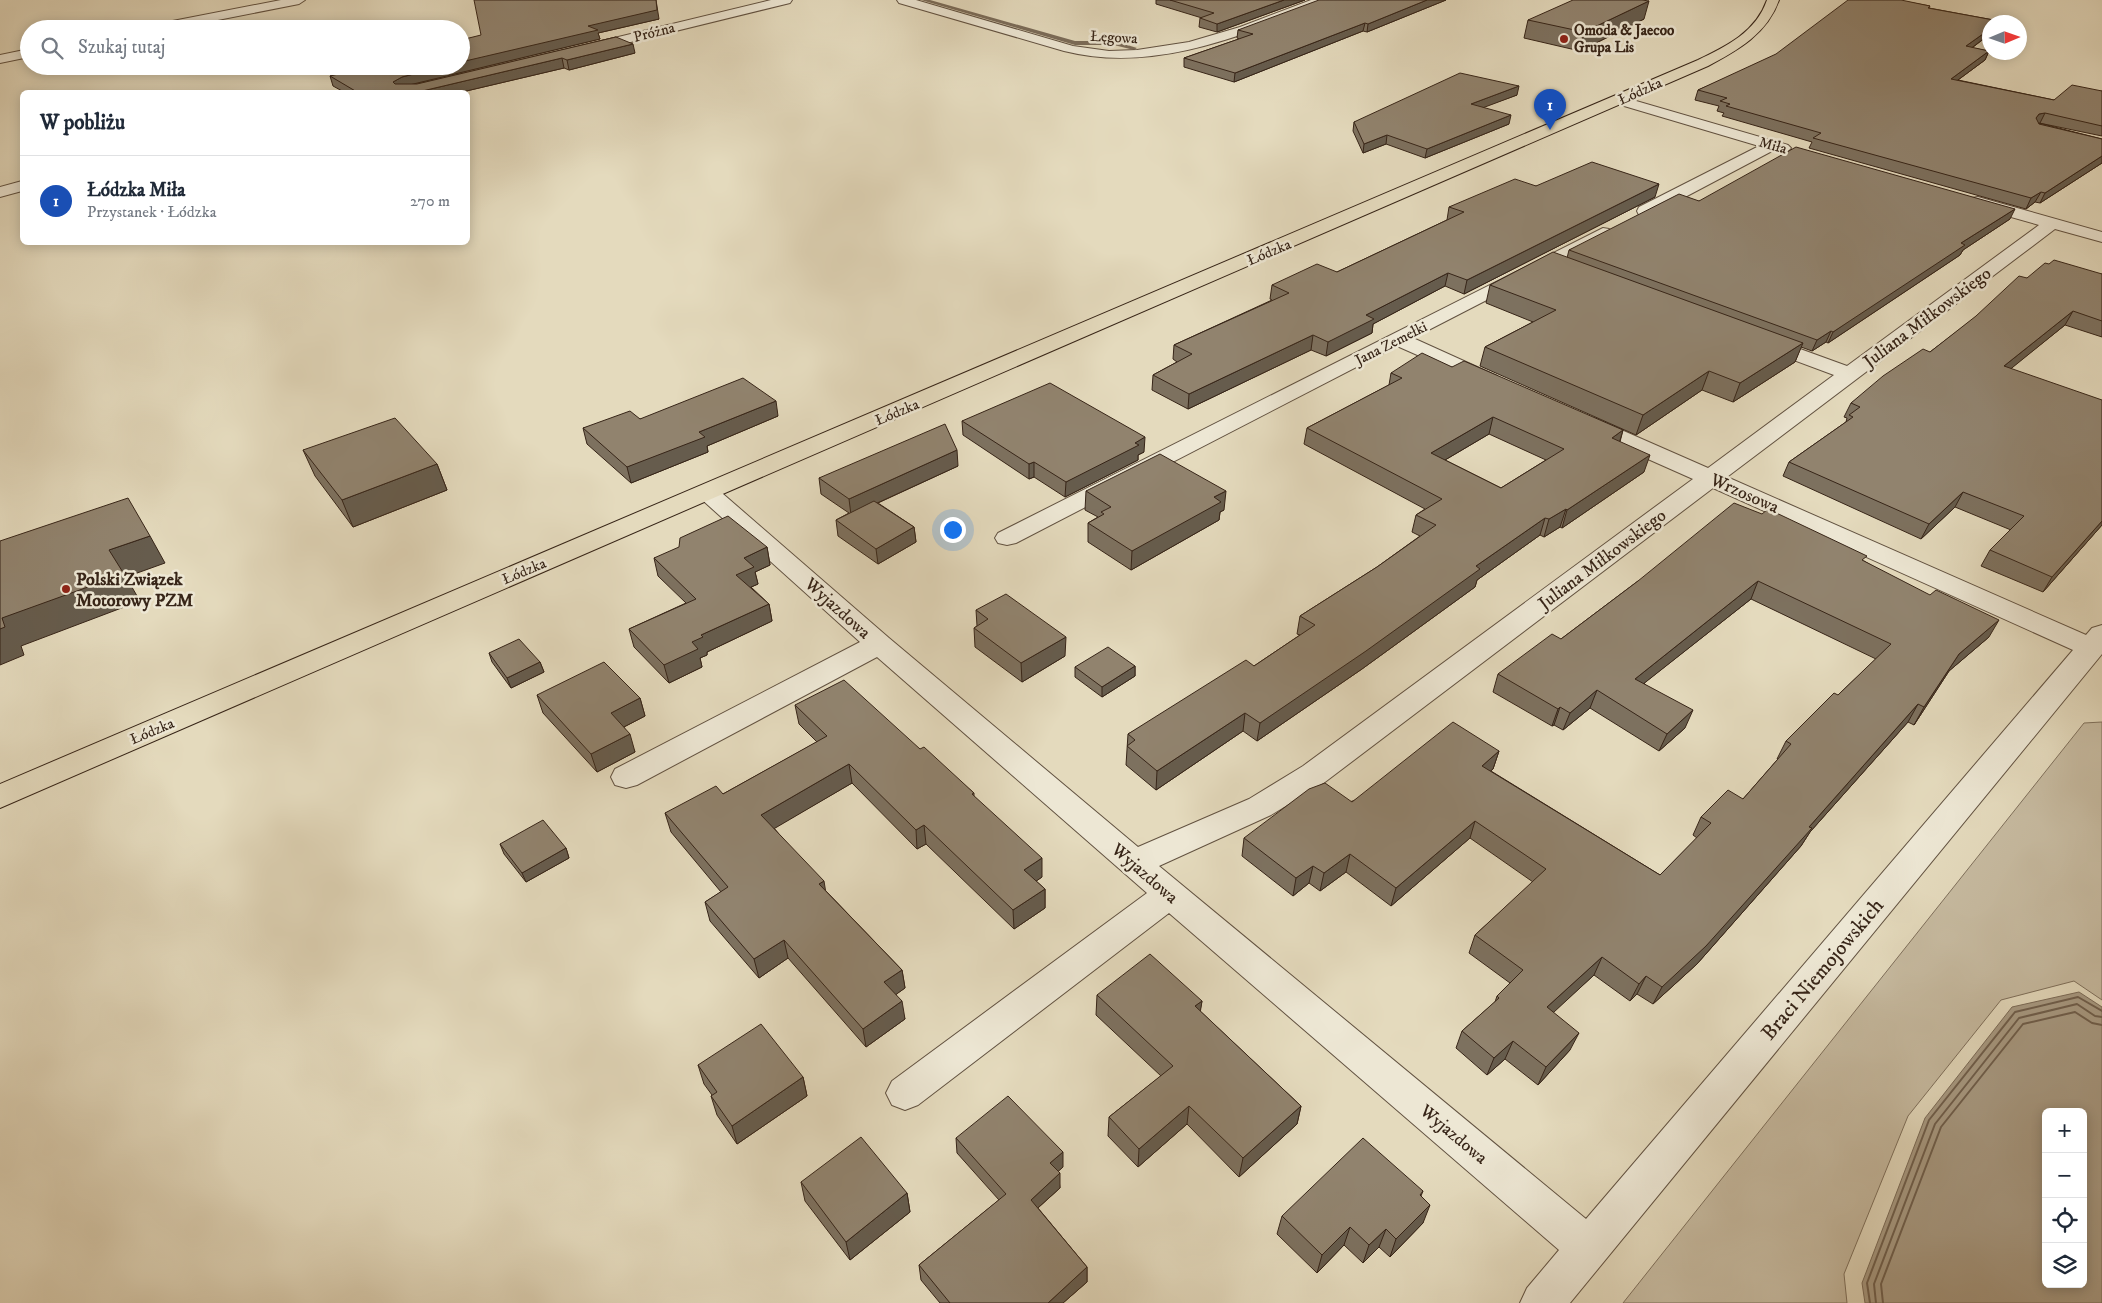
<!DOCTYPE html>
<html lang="pl">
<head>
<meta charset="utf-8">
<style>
  :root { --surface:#fff; --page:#f6f6f7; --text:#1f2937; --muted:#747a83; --line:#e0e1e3; --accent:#8f2418 }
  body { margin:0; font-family:"IM FELL DW Pica",serif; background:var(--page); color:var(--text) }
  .controls { position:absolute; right:15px; bottom:15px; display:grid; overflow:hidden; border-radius:8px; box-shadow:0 2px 12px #0003 }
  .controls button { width:45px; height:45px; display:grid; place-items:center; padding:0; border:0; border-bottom:1px solid var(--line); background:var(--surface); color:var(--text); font:25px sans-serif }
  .compass { position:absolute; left:1982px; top:15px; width:45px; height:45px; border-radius:50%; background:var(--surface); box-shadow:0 2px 12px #0003; rotate:88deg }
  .you { position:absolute; left:952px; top:529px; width:18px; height:18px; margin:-12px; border:4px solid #fff; border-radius:50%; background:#1a73e8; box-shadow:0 0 0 8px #1a73e833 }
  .badge { display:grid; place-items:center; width:32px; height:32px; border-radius:50%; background:var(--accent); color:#fff; font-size:16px; font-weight:700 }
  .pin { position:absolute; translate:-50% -41px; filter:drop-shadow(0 1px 2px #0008) }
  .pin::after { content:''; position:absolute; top:26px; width:18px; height:15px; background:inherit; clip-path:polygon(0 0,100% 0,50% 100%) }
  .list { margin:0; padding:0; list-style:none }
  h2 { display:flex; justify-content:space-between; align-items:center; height:65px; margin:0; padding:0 20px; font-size:21px }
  h2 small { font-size:16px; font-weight:400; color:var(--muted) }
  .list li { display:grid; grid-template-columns:32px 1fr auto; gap:15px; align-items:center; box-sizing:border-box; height:90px; padding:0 20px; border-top:1px solid var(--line) }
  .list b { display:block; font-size:19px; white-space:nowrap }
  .list p { margin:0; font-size:16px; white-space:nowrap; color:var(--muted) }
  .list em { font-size:16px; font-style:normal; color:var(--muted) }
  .icon { flex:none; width:28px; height:28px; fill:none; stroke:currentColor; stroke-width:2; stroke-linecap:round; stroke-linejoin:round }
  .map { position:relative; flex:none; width:2102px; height:1303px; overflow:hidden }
  .search { position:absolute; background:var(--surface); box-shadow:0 2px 12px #0003; left:20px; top:20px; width:450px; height:55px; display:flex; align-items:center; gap:12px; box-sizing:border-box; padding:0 18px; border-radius:28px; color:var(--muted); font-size:19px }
  .panel { position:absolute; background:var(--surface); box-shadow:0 2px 12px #0003; left:20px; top:90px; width:450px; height:155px; border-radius:8px }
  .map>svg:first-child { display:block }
  .green { fill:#c7bba1; stroke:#7f705c }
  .water { fill:#a99c85; stroke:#7b6c59; fill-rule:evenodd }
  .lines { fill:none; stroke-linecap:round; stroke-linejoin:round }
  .shore { stroke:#70604e; stroke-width:2 }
  .stream { fill:#7b6c59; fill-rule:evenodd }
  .minor-casing { stroke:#625241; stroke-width:2 }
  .major-casing { stroke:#372518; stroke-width:2 }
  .minor { fill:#ede7d4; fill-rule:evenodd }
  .major { fill:#e4dabd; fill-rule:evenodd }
  .wall { fill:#7d715f; stroke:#372518; fill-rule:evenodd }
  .shaded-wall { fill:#665c4d; stroke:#372518 }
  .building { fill:#91836e; stroke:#372518; fill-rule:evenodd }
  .poi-dot { fill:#8f2418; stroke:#ede7d4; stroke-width:2 }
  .labels { text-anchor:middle; stroke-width:5; stroke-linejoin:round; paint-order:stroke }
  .far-poi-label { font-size:15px; font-weight:bold; fill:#372518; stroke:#ede7d4; text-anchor:start }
  .far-street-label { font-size:15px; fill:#372518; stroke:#ede7d4 }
  .street-label { font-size:18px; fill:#372518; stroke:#ede7d4 }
  .poi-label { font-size:18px; font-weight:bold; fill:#372518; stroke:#ede7d4; text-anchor:start }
  .near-street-label { font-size:21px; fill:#372518; stroke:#ede7d4 }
</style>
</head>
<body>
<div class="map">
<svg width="2102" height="1303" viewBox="0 0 2102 1303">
  <rect width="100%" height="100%" fill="#e4dabd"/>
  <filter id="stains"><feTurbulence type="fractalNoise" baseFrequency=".004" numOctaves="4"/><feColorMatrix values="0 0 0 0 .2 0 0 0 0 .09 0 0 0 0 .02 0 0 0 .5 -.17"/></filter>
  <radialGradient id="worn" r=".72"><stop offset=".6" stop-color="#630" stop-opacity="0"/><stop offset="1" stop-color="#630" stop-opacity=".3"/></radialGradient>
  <path class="green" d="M2102,722V1000L2074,981L2001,1000L1908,1116L1844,1274L1847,1303H1623L2084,723Z"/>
  <path class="water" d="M2079,992L2102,1007V1303H1865L1862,1283L1925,1118L2012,1007ZM2046,1112H2083V1284H2046Z"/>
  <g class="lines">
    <path class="shore" d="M1870,1303L1867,1283L1929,1120L2015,1012L2078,997L2102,1011
      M1876,1303L1874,1284L1935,1124L2019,1018L2077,1004L2095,1016L2102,1017
      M1883,1303L1881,1284L1941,1127L2023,1024L2075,1012L2092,1023L2102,1025"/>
    <path class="stream" d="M921,0H930L1075,41H1114L1137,48L1134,50L1114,45H1075Z"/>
    <g class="minor-casing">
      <path id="minor" d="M281,0H305L299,4L172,29H146L152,25Z
        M771,0H792L790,3L586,53L579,49L581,46Z
        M897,0H916L1073,46L1109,51L1137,50L1189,42L1240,27L1311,0H1328L1326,3C1243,35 1154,74 1064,51L899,3Z
        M29,49V57L0,63V55Z
        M1619,96L1788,145L1791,148L1788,151L1783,153L1774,150L1651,215H1639L1637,211L1639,207L1759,146L1614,103L1612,100L1614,97Z
        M22,181V191L0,197V187Z
        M1978,197L2102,232V242L2055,229L1727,477L2086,635L2092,628L2102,625V654L1570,1303H1520L1527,1288L1559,1250L1169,913L918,1105L905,1110L892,1105L886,1093L892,1081L1147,893L877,657L637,785L626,788L615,785L611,777L615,769L860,642L699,497L695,492L699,487L707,485L715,487L889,638L1138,847L1249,799L1303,766L1693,479L1578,428L1575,423L1578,418L1586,416L1594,418L1708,468L1834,375L1756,346L1753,342L1756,338L1763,336L1770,338L1847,366L2039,225L1972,206L1970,202L1972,198ZM1713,488L2073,650L1586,1219L1159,866L1271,815L1325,782Z
        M1603,228L1609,229L1612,233L1609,237L1413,338L1497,376L1500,380L1497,384L1490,386L1483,384L1397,346L1016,543L1007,545L998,543L995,538L998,533Z"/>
    </g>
    <g class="major-casing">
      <path id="major" d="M1767,0H1779C1767,34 1738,50 1708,66L0,808V784L1698,60C1727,46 1756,32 1767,0Z"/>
    </g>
    <use href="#minor" class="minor"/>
    <use href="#major" class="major"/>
  </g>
  <path class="wall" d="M1156,0H1305L1217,32L1199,27L1200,18H1202L1156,4Z
    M1446,0L1367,32L1363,31L1234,82L1184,67V58L1239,39L1237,38L1238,30Z
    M1908,2L1930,6L1929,8L1999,21V22H1990V34L1972,48L1989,51L1985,60L1958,80L2054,100L2102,91V136L2039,123L2102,139V163L2040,203L2035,202L2026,209L1809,148L1812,142L1722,116L1724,113L1717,111L1719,106L1695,100L1698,90Z
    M659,19L598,33L600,39L413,84H417L616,37L635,53L569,70L564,68L462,92H344L333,86L330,76L461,66V40Z
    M1644,19L1580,51L1524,38L1528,20Z
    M1517,95L1483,107L1509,124L1425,158L1386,144L1363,153L1353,131L1354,122Z
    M1536,186L1655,197L1464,294L1445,286L1373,324L1372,333L1326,356L1311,350L1188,409L1152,390L1153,375L1177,362L1173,359L1174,345L1272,300L1270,299L1272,285L1337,272L1447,220L1449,207Z
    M1699,201L2010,219L1963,250L1960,255L1828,343L1826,342L1812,351L1801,347L1795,362L1733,402L1702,390L1636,435L1480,366L1485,347L1533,322L1486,303L1490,285L1567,258L1569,250Z
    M2102,274V337L2065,325L2011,368L2102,525L2043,592L1981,566L1990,550L2011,530L1955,507L1921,539L1783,476L1789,462L1846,422L1847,418L1844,417L1851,403L1930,352L2027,278Z
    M1452,367L1623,430L1620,442L1644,472L1562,528L1560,527L1544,537L1540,535L1477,580L1475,587L1362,669L1257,741L1243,731L1156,790L1126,765L1128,734L1254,666L1300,635L1297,634L1300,616L1377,567L1420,536L1412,532L1416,515L1425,509L1304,444L1307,428L1389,385L1391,373ZM1489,434L1546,460L1501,488L1445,460Z
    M778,416L707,446L708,452L631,483L587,444L583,428L640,419Z
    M962,421L1144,452L1138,455V460L1065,497L1034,477L1029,479L963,435Z
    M303,450L437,464L447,490L353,527L315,476Z
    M958,466L878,503L914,527L916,542L878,564L838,536L836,520L849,513L821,494L819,478Z
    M1086,491L1224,510L1220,512L1219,520L1131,570L1088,542V523L1098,517L1085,510Z
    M767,547L770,565L755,572L758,584L751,587L769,604L772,621L707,652V655L700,658L702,667L669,683L634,647L629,629L686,603L658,576L654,558Z
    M1864,561L1989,637L1949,671L1914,725L1908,722L1810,832L1801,846L1697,964L1653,1004L1637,994L1630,1001L1594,975L1553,1012L1570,1050L1538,1085L1505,1059L1487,1075L1456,1048L1462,1031L1495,1002L1497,996L1510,983L1469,953L1475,935L1533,882L1470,838L1391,906L1346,872L1320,891L1309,883L1293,896L1242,856L1244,838L1499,751L1493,769L1491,771L1660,875L1697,838L1693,835L1701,817L1743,799L1778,759H1777L1786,741L1838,695L1876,659L1751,599L1644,683L1685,728L1659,751L1590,708L1563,730L1554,725L1552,726L1493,692L1498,674L1561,639L1638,581Z
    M976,610L1065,656L1022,682L975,647L974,628L977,626Z
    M489,653L540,662L544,672L511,688L492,662Z
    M1135,666V676L1102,697L1075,677V667Z
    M537,695L640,698L645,716L624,727L635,752L597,772L543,713Z
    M795,705L920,749L974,793V796L1042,877L1036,881L1045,889V908L1014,929L926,844L917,849L852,783L774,828L826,891L902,970L905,988L896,994L905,1019L866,1047L788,958L759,978L710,921L705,902L721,892L671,832L665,813L723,794L817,742L799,724Z
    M500,844L566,848L569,858L526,882L504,854Z
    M1097,995L1202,1001L1200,1011L1301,1106L1297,1124L1239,1177L1187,1124L1138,1167L1108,1136L1109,1117L1161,1076L1096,1015Z
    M698,1065L803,1077L807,1096L737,1144L717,1115L711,1096L712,1095L704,1084Z
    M956,1138L1063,1167L1058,1171L1060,1188L1038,1208L1087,1267V1282L1063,1303H940L921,1280L919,1265L999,1200L957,1153Z
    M801,1182L907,1193L910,1212L850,1260L805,1201Z
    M1423,1191L1421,1196L1423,1223L1390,1257L1379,1247L1363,1263L1344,1245L1317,1273L1277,1234L1282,1216Z"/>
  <path class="shaded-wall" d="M656,0L659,19L598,33L600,39L405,86L396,92L393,82L402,77L445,66H461V62L588,26Z
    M1284,0H1305L1217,32V24Z
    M1427,0H1446L1367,32L1368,24Z
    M1649,1L1644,19L1580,51L1584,32Z
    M1365,23L1363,31L1234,82L1235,73Z
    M1990,29V34L1962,55L1966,46Z
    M633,44L635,53L569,70L567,60Z
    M1989,51L1985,60L1947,88L1951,79Z
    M562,58L564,68L462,92H418Z
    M1519,86L1517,95L1469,113L1471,104Z
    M2045,113L2040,123L2035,124L2036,118L2039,114Z
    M1511,115L1509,124L1425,158L1427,149Z
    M1387,135L1386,144L1363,153L1364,144Z
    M2102,156V163L2040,203L2045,193Z
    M1659,184L1655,197L1464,294L1467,280Z
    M2041,192L2035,202L2026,209L2031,198Z
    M2015,209L2010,219L1963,250L1960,255L1828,343L1833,332L1961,243Z
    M1448,273L1445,286L1373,324L1372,333L1326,356L1328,342L1366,315Z
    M2073,311L2065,325L1997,380L2004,366Z
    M1831,331L1826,342L1812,351L1817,340Z
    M1313,335L1311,350L1188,409L1189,394Z
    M1803,343L1795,362L1733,402L1740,383Z
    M1709,371L1702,390L1636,435L1643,415Z
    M776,401L778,416L707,446L708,452L631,483L627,467L699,432Z
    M1493,417L1489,434L1428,470L1431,453Z
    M1623,430L1618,447L1612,438Z
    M1145,437L1144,452L1138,455V460L1065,497L1066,482Z
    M957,450L958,466L851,515L849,499Z
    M1650,455L1644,472L1562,528L1567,510Z
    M1034,462V477L1029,479V464Z
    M437,464L447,490L353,527L342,500Z
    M1226,491L1224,510L1220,512L1219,520L1131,570L1132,551L1214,497Z
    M1963,492L1955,507L1921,539L1929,524Z
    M1566,509L1560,527L1544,537L1549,519Z
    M1545,518L1540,535L1477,580L1475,587L1362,669L1257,741L1260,723L1476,566Z
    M2102,521V525L2043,592L2052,577Z
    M914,527L916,542L878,564L876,549Z
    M150,536L165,563L126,577L140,601L21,646L24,655L0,665V629L2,618L109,550Z
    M767,547L770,565L755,572L758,584L740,592L736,575L744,558Z
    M1758,581L1751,599L1628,696L1635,679Z
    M769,604L772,621L707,652V655L700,658L702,667L669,683L664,665L701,635Z
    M1999,620L1989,637L1949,671L1914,725L1924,707L1959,654Z
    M1066,637L1065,656L1022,682L1021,663Z
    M540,662L544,672L511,688L507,678Z
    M1135,666V676L1102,697V687Z
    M1597,690L1590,708L1563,730L1570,713Z
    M640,698L645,716L616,731L611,713Z
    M1918,704L1908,722L1810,832L1801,846L1697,964L1653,1004L1662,987L1809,827Z
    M1560,707L1554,725L1552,726L1558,709Z
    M1693,710L1685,728L1659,751L1667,734Z
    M1245,713L1243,731L1156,790L1157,771Z
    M630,734L635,752L597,772L591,754Z
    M1499,751L1493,769L1476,783L1482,766Z
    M849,764L852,783L765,834L761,815Z
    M1475,821L1470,838L1391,906L1396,888Z
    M924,825L926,844L917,849L916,830Z
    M566,848L569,858L526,882L522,873Z
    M1350,854L1346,872L1320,891L1324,873Z
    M1042,858V877L1025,889L1024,870Z
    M1313,866L1309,883L1293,896L1296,878Z
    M824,881L827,900L819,884Z
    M1045,889V908L1014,929L1013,910Z
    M784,940L788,958L759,978L754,959Z
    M1602,957L1594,975L1540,1025L1547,1007Z
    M902,970L905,988L887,1001L884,982Z
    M1646,976L1637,994L1630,1001L1639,984Z
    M902,1001L905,1019L866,1047L863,1029Z
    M1202,1001L1199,1020L1195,1006Z
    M1579,1033L1570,1050L1538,1085L1546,1067Z
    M1513,1041L1505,1059L1487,1075L1494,1058Z
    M803,1077L807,1096L737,1144L732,1126Z
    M1189,1106L1187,1124L1138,1167L1139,1149Z
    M1301,1106L1297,1124L1239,1177L1243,1158Z
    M1063,1152V1167L1051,1178L1050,1163Z
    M1060,1173V1188L1031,1214V1200Z
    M907,1193L910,1212L850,1260L846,1242Z
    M1430,1205L1423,1223L1390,1257L1396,1239Z
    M1350,1227L1344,1245L1317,1273L1322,1255Z
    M1386,1229L1379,1247L1363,1263L1369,1245Z
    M1087,1267V1282L1063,1303H1048Z"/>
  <path class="building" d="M474,0H656L657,10L588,26L598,30L461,62V40L481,35Z
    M1170,0H1284L1217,24L1200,18L1214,13Z
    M1319,0H1427L1368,24L1365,23L1235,73L1184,58L1253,34L1238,30Z
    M1573,0H1642L1649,1L1584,32L1528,20Z
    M1848,0H1901L1930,6L1928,8L1999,21L1998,22H1990V29L1966,46L1989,51L1951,79L2054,100L2072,85L2102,91V126L2045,113L2039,114L2036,118L2039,124L2102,139V156L2045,193L2041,192L2031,198L1813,138L1821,133L1726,106L1730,104L1720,101L1727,98L1698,90L1776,54Z
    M616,37L633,44L567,60L562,58L418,92H357L330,76L372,66H445L402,77L393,82L395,84H417Z
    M1460,73L1519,86L1471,104L1511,115L1427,149L1387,135L1364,144L1354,122Z
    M1796,147L2015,209L1961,243L1965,245L1833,332L1831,331L1817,340L1569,250L1679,194L1699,201Z
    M1592,162L1659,184L1467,280L1448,273L1366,315L1374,319L1328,342L1313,335L1189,394L1153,375L1192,354L1174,345L1289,293L1272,285L1317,264L1337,272L1464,212L1449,207L1515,179L1536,186Z
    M1553,252L1803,343L1740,383L1709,371L1643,415L1485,347L1556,310L1490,285Z
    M2054,260L2102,274V321L2073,311L2004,366L2102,400V521L2052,577L1990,550L2024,516L1963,492L1929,524L1789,462L1853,417L1849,415L1860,407L1851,403L1883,376L1923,349L1930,352L1976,316L2019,276L2027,278L2045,263L2049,264Z
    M1422,353L1452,367L1464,361L1623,430L1612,438L1650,455L1567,510L1566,509L1549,519L1545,518L1476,566L1480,569L1366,651L1260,723L1245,713L1157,771L1127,746L1135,740L1128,734L1246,660L1254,666L1315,625L1300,616L1377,567L1436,525L1416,515L1442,499L1307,428L1402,378L1391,373ZM1493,417L1564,449L1501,488L1431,453Z
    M743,378L776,401L699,432L705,437L627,467L583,428L630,411L640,419Z
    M1050,383L1145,437L1135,443L1139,445L1066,482L1034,462L1029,464L962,421Z
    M395,418L437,464L342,500L303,450Z
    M945,424L957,450L849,499L819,478Z
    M1160,454L1226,491L1214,497L1221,502L1132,551L1088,523L1104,514L1101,512L1111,507L1086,491Z
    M128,498L150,536L109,550L124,574L2,618L5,627L0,629V541Z
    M874,501L914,527L876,549L836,520Z
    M1734,503L1762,514L1768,509L1867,556L1862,560L1930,595L1936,590L1999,620L1959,654L1924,707L1918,704L1809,827L1812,828L1706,946L1662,987L1646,976L1639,984L1602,957L1547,1007L1579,1033L1546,1067L1513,1041L1494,1058L1462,1031L1499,998L1497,996L1523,970L1475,935L1546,869L1475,821L1396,888L1350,854L1324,873L1313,866L1296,878L1244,838L1309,789L1325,783L1352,802L1453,722L1499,751L1482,766L1660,875L1711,823L1701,817L1728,790L1743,799L1791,744L1786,741L1834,693L1838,695L1891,644L1758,581L1635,679L1693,710L1667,734L1597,690L1570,713L1560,707L1558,709L1498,674L1552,634L1561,639L1638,581Z
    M728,516L767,547L744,558L754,567L736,575L769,604L701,635L703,637L692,642L698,649L664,665L629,629L696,599L654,558L679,547L680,538Z
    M1006,594L1066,637L1021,663L974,628L988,619L976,610Z
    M519,639L540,662L507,678L489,653Z
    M1108,647L1135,666L1102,687L1075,667Z
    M604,662L640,698L611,713L630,734L591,754L537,695Z
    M844,680L920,749L924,747L974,793L972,794L1042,858L1024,870L1045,889L1013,910L924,825L916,830L849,764L761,815L824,881L819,884L902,970L884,982L902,1001L863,1029L784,940L754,959L705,902L728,887L665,813L716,786L723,794L827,736L795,705Z
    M543,820L566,848L522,873L500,844Z
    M1150,954L1202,1001L1195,1006L1301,1106L1243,1158L1189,1106L1139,1149L1109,1117L1173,1066L1097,995Z
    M761,1024L803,1077L732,1126L711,1096L717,1092L698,1065Z
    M1008,1096L1063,1152L1050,1163L1060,1173L1031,1200L1087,1267L1048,1303H950L919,1265L1006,1194L956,1138Z
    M861,1137L907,1193L846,1242L801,1182Z
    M1363,1138L1423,1191L1420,1195L1430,1205L1396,1239L1386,1229L1369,1245L1350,1227L1322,1255L1282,1216Z"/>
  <g class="poi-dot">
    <circle cx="1564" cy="39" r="5"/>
    <circle cx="66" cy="589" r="5"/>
  </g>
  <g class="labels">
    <g class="far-poi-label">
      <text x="1574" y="35">Omoda &amp; Jaecoo<tspan x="1574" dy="17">Grupa Lis</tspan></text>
    </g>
    <g class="far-street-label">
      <text transform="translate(654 32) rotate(-14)" y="5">Próżna</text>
      <text transform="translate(1114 37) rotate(3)" y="5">Łęgowa</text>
      <text transform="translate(1640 91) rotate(-24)" y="5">Łódzka</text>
      <text transform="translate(1773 145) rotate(16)" y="5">Miła</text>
      <text transform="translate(1269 252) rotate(-23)" y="5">Łódzka</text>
      <text transform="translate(1391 343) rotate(-27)" y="5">Jana Zemełki</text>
      <text transform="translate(897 412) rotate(-23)" y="5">Łódzka</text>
      <text transform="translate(524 571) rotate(-23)" y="5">Łódzka</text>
      <text transform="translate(152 731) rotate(-23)" y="5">Łódzka</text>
    </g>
    <g class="street-label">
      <text transform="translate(1927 317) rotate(-37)" y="6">Juliana Miłkowskiego</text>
      <text transform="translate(1745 493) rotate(24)" y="6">Wrzosowa</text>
      <text transform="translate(1602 559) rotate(-37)" y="6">Juliana Miłkowskiego</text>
      <text transform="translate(838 608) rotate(42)" y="6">Wyjazdowa</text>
      <text transform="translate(1145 873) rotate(41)" y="6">Wyjazdowa</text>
      <text transform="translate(1454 1134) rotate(40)" y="6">Wyjazdowa</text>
    </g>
    <g class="poi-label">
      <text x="76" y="585">Polski Związek<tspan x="76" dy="21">Motorowy PZM</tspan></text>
    </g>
    <g class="near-street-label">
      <text transform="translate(1822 969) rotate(-50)" y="7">Braci Niemojowskich</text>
    </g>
  </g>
  <rect width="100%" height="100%" filter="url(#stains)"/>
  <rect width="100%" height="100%" fill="url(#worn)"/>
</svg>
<div class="controls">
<button>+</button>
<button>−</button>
<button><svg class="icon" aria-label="locate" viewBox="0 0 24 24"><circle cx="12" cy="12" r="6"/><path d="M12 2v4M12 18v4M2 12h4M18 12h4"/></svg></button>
<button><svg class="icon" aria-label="layers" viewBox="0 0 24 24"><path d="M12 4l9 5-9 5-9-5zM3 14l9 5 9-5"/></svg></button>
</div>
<svg class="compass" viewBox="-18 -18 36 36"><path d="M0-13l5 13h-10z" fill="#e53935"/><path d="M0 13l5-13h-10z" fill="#747a83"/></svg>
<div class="you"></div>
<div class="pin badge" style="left:1550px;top:130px;background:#1a4fb4">1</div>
<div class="search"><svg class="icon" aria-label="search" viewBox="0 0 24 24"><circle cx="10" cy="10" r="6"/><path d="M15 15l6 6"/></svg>Szukaj tutaj</div>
<section class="panel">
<h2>W pobliżu<small></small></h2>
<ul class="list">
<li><span class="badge" style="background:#1a4fb4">1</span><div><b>Łódzka Miła</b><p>Przystanek · Łódzka</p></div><em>270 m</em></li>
</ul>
</section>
</div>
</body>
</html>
